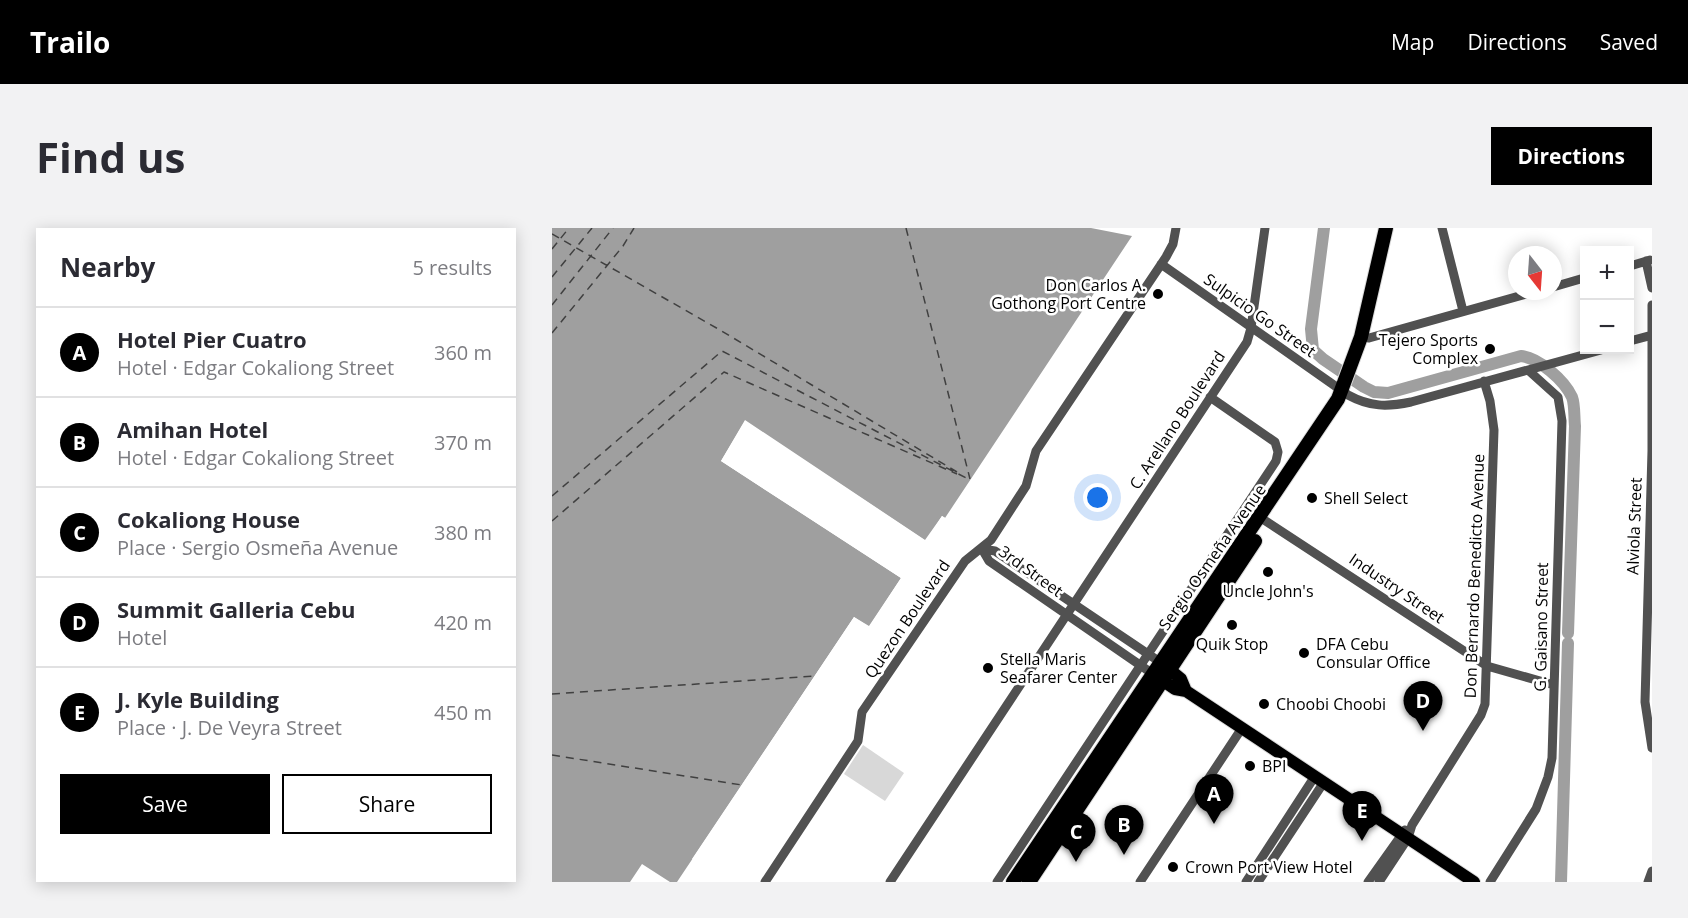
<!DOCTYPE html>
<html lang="en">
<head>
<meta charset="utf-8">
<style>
  :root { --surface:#fff; --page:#f2f2f3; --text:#2b2b33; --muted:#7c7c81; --line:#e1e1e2; --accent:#000 }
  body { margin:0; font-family:"Open Sans",sans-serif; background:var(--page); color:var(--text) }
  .controls { position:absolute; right:18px; top:18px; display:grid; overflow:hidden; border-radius:0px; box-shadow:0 3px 15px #0003 }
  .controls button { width:54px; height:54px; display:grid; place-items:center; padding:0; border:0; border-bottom:2px solid var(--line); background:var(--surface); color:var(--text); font:30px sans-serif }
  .compass { position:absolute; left:956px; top:18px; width:54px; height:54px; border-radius:50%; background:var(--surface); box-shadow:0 3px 15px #0003; rotate:163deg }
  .you { position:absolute; left:546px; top:270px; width:21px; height:21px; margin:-15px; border:4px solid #fff; border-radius:50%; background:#1a73e8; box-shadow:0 0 0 9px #1a73e833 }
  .badge { display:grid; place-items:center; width:39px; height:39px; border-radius:50%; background:var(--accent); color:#fff; font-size:20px; font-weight:700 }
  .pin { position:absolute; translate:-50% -50px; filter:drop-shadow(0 2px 3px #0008) }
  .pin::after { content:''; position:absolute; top:32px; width:21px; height:18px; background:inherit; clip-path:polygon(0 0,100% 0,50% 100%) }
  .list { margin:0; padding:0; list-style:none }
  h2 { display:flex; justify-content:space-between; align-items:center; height:78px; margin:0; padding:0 24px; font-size:26px }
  h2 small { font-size:20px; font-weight:400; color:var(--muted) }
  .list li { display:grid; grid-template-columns:39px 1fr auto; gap:18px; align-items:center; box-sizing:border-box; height:90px; padding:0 24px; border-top:2px solid var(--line) }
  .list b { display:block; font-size:22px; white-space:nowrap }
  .list p { margin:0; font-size:20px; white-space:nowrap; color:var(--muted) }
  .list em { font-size:20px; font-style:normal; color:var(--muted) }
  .actions { display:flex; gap:12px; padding:18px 24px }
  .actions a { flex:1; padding:14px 0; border:2px solid var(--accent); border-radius:0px; text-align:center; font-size:21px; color:var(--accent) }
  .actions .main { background:var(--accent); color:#fff }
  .map { position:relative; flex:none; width:1100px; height:654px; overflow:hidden; border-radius:0px }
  header { display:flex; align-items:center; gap:36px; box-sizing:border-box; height:84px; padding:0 30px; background:var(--accent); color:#fff }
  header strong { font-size:28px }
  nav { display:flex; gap:33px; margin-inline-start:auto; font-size:21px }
  .intro { display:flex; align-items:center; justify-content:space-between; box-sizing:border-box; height:144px; padding:0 36px }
  h1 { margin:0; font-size:42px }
  .button { padding:15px 27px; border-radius:0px; background:var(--accent); color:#fff; font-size:21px; font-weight:700 }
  main { display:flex; gap:36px; padding:0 36px }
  aside { flex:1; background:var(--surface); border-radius:0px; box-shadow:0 3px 15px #0003 }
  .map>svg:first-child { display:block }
  .green { fill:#d8d8d8 }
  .water { fill:#9f9f9f }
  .pier { fill:#fff }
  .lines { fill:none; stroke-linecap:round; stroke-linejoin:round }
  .river { stroke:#9f9f9f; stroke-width:12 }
  .ferry { stroke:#404040; stroke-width:1.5; stroke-dasharray:8 6; stroke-linecap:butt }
  .major-casing { stroke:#dbdbdb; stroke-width:14 }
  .highway-casing { stroke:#dbdbdb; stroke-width:16 }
  .minor { stroke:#515151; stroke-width:9 }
  .major { stroke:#000; stroke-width:12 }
  .highway { stroke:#000; stroke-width:14 }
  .poi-dot { fill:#000; stroke:#fff; stroke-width:2 }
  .labels { text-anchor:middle; stroke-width:5; stroke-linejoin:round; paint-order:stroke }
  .poi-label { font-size:16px; fill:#000; stroke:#fff; text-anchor:start }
  .street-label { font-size:16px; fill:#000; stroke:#fff }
</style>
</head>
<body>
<header>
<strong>Trailo</strong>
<nav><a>Map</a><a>Directions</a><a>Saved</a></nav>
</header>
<div class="intro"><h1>Find us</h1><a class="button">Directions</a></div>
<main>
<aside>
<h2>Nearby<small>5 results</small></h2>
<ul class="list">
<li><span class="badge">A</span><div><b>Hotel Pier Cuatro</b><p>Hotel · Edgar Cokaliong Street</p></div><em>360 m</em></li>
<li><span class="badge">B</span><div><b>Amihan Hotel</b><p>Hotel · Edgar Cokaliong Street</p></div><em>370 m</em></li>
<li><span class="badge">C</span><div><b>Cokaliong House</b><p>Place · Sergio Osmeña Avenue</p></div><em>380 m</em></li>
<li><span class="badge">D</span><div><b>Summit Galleria Cebu</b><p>Hotel</p></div><em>420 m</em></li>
<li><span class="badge">E</span><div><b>J. Kyle Building</b><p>Place · J. De Veyra Street</p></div><em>450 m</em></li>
</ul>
<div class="actions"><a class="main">Save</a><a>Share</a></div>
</aside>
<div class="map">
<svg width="1100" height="654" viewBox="0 0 1100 654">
  <rect width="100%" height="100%" fill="#fff"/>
  <path class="green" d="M311,517L352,545L333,573L292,546Z"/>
  <path class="water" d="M0,0H539L580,8L393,290L390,288L374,313L193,193L169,233L349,350L317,399L302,389L125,654H118L90,636L78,654H0Z"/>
  <path class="pier" d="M193,192L373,312L390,288L395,291L391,292L376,315H372L194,197L173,232L352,350L319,401L303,393L143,633L140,631L302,389L317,398L349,350L169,233Z"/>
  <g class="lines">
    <path class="river" d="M772,0L759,101L761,122L771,131L812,159L822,164L836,165L969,128C987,130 1012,152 1020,169C1023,177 1022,189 1023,198L1016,405
      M1009,654L1016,415"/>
    <path class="ferry" d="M354,0L418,251
      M0,6L168,102L405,244
      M0,21L17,0
      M0,49L40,0
      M0,77L61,0
      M0,105L71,18L82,0
      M0,268L170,123L418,252
      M0,293L172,144L405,246
      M0,466L262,448
      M0,527L190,557"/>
    <g class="major-casing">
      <path id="major" d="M612,437L629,451L634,463
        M604,448L623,461L634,463L922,654"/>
    </g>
    <g class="highway-casing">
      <path id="highway" d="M461,654L786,171L809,109L834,0
        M477,654L703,313"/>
    </g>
    <path class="minor" d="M890,0L911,83
      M1094,33L1100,60
      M609,36L796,167C818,179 835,179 859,174L1049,122
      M1078,38L1098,32
      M1001,59L1032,50
      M1100,77V223L1093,474L1100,520
      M817,110L985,63
      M1078,113L1100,107
      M709,290L935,438L1002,457
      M430,321L437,333L601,446
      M430,321L443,323L608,434
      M213,654L306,513L310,484L413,333L439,312L474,258L484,223L614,29L621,16L624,0
      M338,654L695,114L699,100L713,0
      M445,654L724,233L726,224L723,214L658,169
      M588,654L690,500
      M694,654L763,548
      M706,654L772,554
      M816,654L853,602
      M827,654L856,610L860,597L929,487L933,476L942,202L938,173L932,153
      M938,654L984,581L996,549L1000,530L1010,193L1006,169L976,142
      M1096,654L1100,643"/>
    <use href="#major" class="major"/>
    <use href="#highway" class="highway"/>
  </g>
  <g class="poi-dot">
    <circle cx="606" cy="66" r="6"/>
    <circle cx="938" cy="121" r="6"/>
    <circle cx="760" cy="270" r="6"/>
    <circle cx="716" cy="344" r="6"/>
    <circle cx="680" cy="397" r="6"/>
    <circle cx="752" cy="425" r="6"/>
    <circle cx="436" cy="440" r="6"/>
    <circle cx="712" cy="476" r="6"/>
    <circle cx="698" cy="538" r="6"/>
    <circle cx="621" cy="639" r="6"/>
  </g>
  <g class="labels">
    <g class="poi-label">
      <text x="594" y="63" text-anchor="end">Don Carlos A.<tspan x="594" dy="18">Gothong Port Centre</tspan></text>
      <text x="926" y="118" text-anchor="end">Tejero Sports<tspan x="926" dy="18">Complex</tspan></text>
      <text x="772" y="276">Shell Select</text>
      <text x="716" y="369" text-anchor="middle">Uncle John's</text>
      <text x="680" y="422" text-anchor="middle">Quik Stop</text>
      <text x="764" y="422">DFA Cebu<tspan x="764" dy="18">Consular Office</tspan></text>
      <text x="448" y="437">Stella Maris<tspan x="448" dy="18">Seafarer Center</tspan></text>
      <text x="724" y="482">Choobi Choobi</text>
      <text x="710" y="544">BPI</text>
      <text x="633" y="645">Crown Port View Hotel</text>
    </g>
    <g class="street-label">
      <text transform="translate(708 87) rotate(35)" y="6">Sulpicio Go Street</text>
      <text transform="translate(625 192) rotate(-57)" y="6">C. Arellano Boulevard</text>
      <text transform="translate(1082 298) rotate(-88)" y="6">Alviola Street</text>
      <text transform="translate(660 329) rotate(-55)" y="6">Sergio Osmeña Avenue</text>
      <text transform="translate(479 343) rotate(36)" y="6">3rd Street</text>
      <text transform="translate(922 348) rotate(-88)" y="6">Don Bernardo Benedicto Avenue</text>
      <text transform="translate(845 360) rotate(34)" y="6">Industry Street</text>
      <text transform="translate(355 391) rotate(-56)" y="6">Quezon Boulevard</text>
      <text transform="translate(989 399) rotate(-89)" y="6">G. Gaisano Street</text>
    </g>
  </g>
</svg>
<div class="controls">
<button>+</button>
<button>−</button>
</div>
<svg class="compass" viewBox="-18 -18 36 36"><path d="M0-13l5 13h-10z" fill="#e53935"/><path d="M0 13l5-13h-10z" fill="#7c7c81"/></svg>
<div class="you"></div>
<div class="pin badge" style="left:662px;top:596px">A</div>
<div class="pin badge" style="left:572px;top:627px">B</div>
<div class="pin badge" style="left:524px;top:634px">C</div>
<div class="pin badge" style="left:871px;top:503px">D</div>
<div class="pin badge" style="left:810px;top:613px">E</div>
</div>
</main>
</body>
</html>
